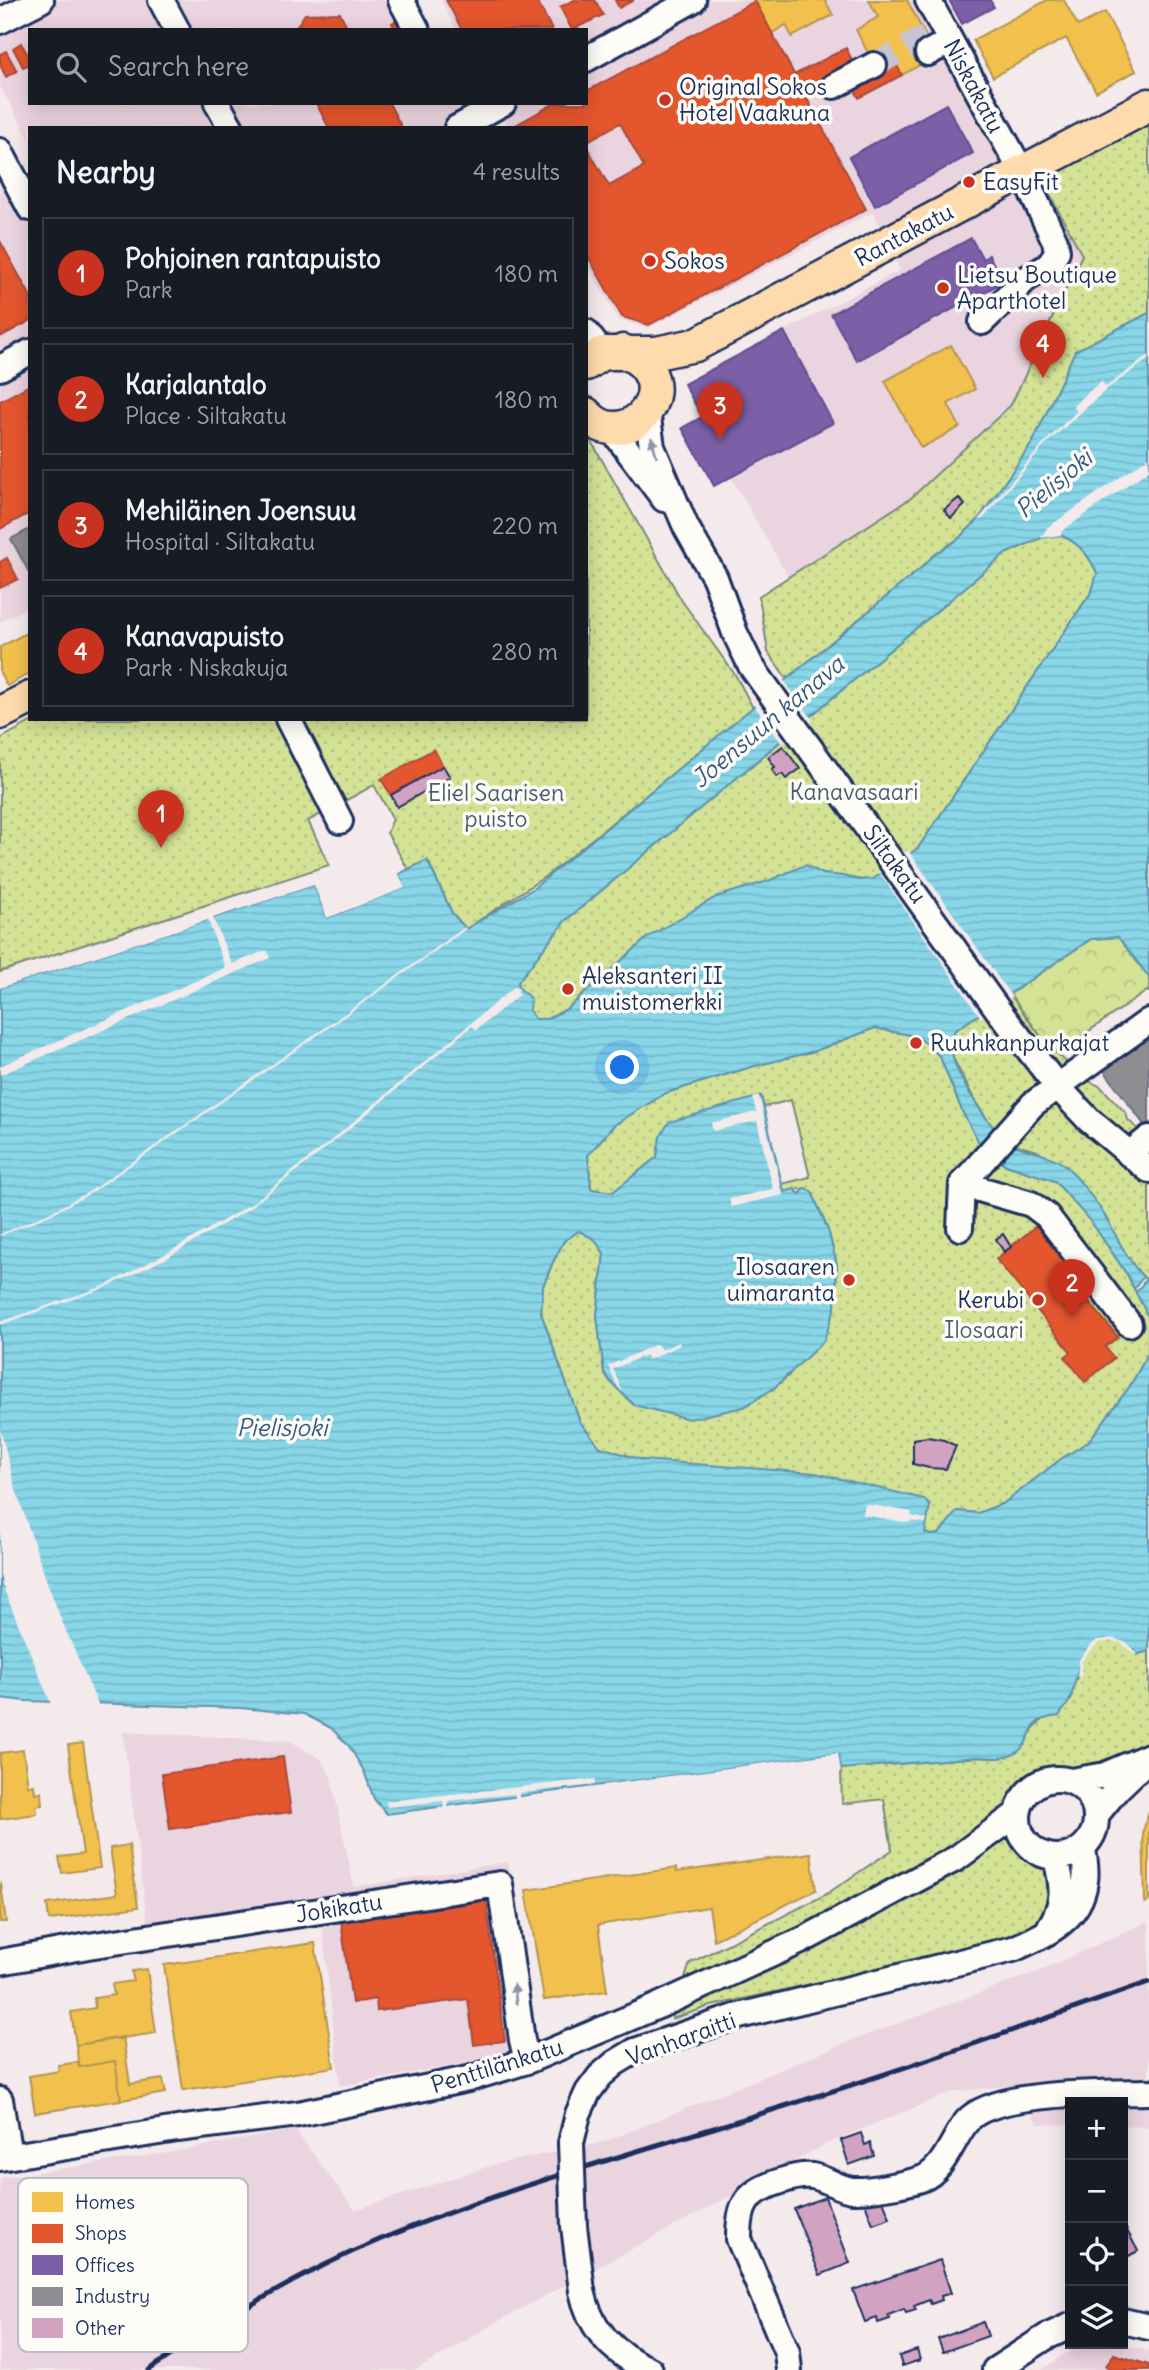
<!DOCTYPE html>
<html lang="en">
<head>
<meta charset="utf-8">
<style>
  :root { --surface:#171b24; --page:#20242c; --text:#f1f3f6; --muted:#9ea1a6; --line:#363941; --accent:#c8321e }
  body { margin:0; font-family:Delius,sans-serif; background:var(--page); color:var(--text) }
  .controls { position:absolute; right:21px; bottom:21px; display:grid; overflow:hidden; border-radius:0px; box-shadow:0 4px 18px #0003 }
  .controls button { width:63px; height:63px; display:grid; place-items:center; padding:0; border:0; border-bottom:2px solid var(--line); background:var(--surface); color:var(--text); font:35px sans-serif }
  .you { position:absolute; left:623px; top:1068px; width:24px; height:24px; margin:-18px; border:5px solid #fff; border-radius:50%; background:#1a73e8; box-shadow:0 0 0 10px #1a73e833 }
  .badge { display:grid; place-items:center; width:46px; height:46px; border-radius:50%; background:var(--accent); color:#fff; font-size:23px; font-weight:700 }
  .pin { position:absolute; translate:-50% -58px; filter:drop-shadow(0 2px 4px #0008) }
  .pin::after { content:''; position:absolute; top:37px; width:24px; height:21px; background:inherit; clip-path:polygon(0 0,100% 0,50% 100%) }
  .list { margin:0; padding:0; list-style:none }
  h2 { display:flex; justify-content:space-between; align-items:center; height:91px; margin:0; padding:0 28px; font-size:30px }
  h2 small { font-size:23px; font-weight:400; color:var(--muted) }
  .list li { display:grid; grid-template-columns:46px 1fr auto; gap:21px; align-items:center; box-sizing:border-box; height:112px; margin:0 14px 14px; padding:0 14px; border:2px solid var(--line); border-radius:0px }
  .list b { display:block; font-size:26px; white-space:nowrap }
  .list p { margin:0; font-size:23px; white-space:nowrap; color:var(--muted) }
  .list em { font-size:23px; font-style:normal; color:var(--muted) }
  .icon { flex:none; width:38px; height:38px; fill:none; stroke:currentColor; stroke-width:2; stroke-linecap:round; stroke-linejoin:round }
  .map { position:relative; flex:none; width:1149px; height:2370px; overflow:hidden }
  .search { position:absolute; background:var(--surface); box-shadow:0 4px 18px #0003; left:28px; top:28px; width:560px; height:77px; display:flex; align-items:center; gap:18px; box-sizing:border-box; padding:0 24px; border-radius:0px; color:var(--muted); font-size:26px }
  .panel { position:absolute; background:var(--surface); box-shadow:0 4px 18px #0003; left:28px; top:126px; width:560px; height:595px; border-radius:0px }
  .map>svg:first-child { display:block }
  .built { fill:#ead4df }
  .green { fill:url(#green-dots); stroke:#78887a; stroke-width:2 }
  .forest { fill:url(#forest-crowns); stroke:#78887a; stroke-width:2 }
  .water { fill:url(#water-rules); stroke:#5c93b0; stroke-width:2; fill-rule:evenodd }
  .pier { fill:#f4eaec }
  .homes { fill:#f2c14e; stroke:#b29553; stroke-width:2 }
  .shops { fill:#e4572e; stroke:#a84b3c; stroke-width:2 }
  .offices { fill:#7b5ea7; stroke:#5e5091; stroke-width:2 }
  .industry { fill:#8d8d92; stroke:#6b7182; stroke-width:2 }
  .building { fill:#d2a2c1; stroke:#1b2f5e; stroke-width:2 }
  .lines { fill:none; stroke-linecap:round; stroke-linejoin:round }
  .minor-tunnel { stroke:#c9c5d0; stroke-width:24; stroke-dasharray:24 12; stroke-linecap:butt }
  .minor-casing { stroke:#1b2f5e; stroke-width:30 }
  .major-casing { stroke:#1b2f5e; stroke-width:37 }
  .minor { stroke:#fdfcf7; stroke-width:24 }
  .major { stroke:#fedbac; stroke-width:32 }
  .rail { stroke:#1b2f5e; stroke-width:5 }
  .minor-bridge-casing { stroke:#1b2f5e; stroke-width:30; stroke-linecap:butt }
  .minor-bridge { stroke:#fdfcf7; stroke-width:24 }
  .oneway { fill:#8c96aa }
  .poi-dot { fill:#c8321e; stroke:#fdfcf7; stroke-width:2.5 }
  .labels { text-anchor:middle; stroke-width:7; stroke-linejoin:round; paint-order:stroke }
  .street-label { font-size:23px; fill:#1b2f5e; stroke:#fdfcf7 }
  .poi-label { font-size:23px; fill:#1b2f5e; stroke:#fdfcf7; text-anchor:start }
  .park-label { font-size:23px; fill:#495c6c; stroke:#fdfcf7 }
  .water-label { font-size:24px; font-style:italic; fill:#365980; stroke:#fdfcf7 }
  .key { fill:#fdfcf7; stroke:#b9bec9; stroke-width:2 }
  .key-label { font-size:19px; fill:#1b2f5e }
</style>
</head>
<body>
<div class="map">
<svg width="1149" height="2370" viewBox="0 0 1149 2370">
  <defs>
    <pattern id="green-dots" width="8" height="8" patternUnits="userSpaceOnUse" patternTransform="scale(1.75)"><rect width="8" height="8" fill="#d4e295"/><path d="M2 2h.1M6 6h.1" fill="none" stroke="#b5c283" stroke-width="1.8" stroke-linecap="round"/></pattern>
    <pattern id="forest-crowns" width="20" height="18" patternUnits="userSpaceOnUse" patternTransform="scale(1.75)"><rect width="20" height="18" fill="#d4e295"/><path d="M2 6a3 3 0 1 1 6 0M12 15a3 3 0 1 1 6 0" fill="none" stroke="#b5c283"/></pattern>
    <pattern id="water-rules" width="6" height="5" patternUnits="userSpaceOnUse" patternTransform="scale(1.75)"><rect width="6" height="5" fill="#88d6e7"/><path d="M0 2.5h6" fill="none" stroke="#75b8c9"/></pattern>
  </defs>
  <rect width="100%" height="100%" fill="#f4eaec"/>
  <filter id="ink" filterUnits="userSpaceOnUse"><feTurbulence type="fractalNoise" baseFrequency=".0143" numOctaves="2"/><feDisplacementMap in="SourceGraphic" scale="14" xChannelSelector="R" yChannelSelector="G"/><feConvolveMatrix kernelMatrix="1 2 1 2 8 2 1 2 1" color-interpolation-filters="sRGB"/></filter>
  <g filter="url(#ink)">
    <path class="built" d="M41,0H401L417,30H30V103H455L463,118L445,128H30V140L0,86V21Z
      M441,0H936L1024,168L1041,178L1082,255L1011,405L911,498L788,577L731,477L714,486L682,428L702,417L684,384L900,270L873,212L648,328L619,320L586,263V128H509L495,103H586V30H456Z
      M0,162L30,219V606L0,622V543L8,539L0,542Z
      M123,1732L291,1741L322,1760L331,1777L354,1887L508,1862L537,2041L489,2059L340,2086L321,1916L150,1943Z
      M1149,1921V2127L1123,2126V2102H1070V2125L1038,2124L1014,2085L952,2092L826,2144L497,2322L416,2370H0V2178L173,2152L295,2130L355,2210L496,2164L604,2142L853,2040L1037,1972Z
      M1090,2344H1119L1149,2351V2370H1042L1071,2350Z"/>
    <path class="green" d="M1149,120V313L1075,351L1033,442L978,520L958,539L933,556L921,568L787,679L768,652L759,596L911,498L1011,405L1082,255L1041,178Z
      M590,439L682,601L736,676L753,708L549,874L466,929L452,913L428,861L408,869L387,833L393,819L374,785L308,821L329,865L0,972V739L36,719H586V441Z
      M1061,535C1080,544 1088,554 1098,573L1092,591L918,848L877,882L823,874L805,865L648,937L567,1009L547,1019H535L529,1010L531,999L518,987V982L565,921L1005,554L1041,538Z
      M1010,994L1048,1046L1090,1082L1100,1086L1126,1113L1128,1120L1149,1139V1282L1137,1271L1119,1245L1105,1216L1037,1151L1012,1144L995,1131L975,1101L953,1058L954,1031Z
      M875,1028L916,1036L929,1045L940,1057L963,1113L980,1144L1006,1165L1055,1181L1092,1223L1128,1276L1149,1318L1148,1354L1130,1386L1088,1442L1061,1459L1004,1503L978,1513L957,1511L939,1534L932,1535L924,1533L929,1506L924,1499L642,1460L600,1447L580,1422L541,1313L543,1286L553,1262L564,1241L579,1230L594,1239L604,1253L597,1316L604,1372L610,1381L634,1405L744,1407L774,1388L789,1375L835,1307L837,1265L828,1230L812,1192L805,1188L784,1192L782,1184L810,1177L791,1100L764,1107L761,1096L660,1137L657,1157L613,1192L591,1189L588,1155L614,1125L666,1093L751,1067L815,1051Z
      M1097,1640H1122L1138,1654L1149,1651V1747L1068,1777L1051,1775L1028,1787L1014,1812L1023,1847L1051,1865L1054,1895L1036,1927L1008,1940L711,2006L672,2019L690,1963L825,1895L892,1850L884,1799L842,1804L841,1769L978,1757L995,1758L1025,1745C1031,1722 1053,1714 1071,1700L1073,1685L1077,1677L1079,1660Z"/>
    <path class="forest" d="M1118,937L1149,977V992L1147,991L1057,1053L1048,1046L1010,994L1091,939Z"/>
    <path class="water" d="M1149,313V977L1118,937L1091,939L954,1031C954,1039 952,1049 953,1057C958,1079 993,1135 1013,1144C1030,1152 1052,1154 1067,1167C1078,1178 1099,1205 1106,1218C1118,1239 1127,1259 1143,1277L1134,1289L1128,1276L1092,1223L1055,1181L1006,1165L980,1144L963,1113L940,1057L929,1045L915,1036L875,1028L815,1051L751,1067L666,1093L614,1125L588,1155L591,1189L613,1192L657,1157L660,1137L669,1122L761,1096L784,1192L794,1189L800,1194L805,1188L812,1192L828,1230L837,1265L835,1307L824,1341L774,1388L744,1407L689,1419L634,1405L610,1381L604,1372L597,1316L604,1253L594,1239L579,1231L564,1241L553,1262L543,1286L541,1313L580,1422L600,1447L642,1460L815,1473L924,1499L930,1506L925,1533L932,1535L939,1534L957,1511L978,1513L1004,1503L1061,1459L1088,1442L1130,1386L1148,1354L1149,1345V1651L1138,1654C1131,1645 1126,1643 1115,1640C1081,1632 1078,1674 1071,1697C1069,1704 1063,1710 1059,1716C1022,1719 1036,1740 1016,1753C1006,1760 990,1758 978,1757L841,1769L838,1753L387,1814L374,1799L364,1771L349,1746L331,1728L304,1714L241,1708L26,1701L0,1698V988L314,885L327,918L404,888L399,874L427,860L452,913L466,929L534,888L921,568L933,556L958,539L978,520L1033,442L1075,351ZM1061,535C1080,544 1088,554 1097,573L1092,591L918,848L873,879L859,880L843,876L823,874L805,865L768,881L716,897L648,937L567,1009L547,1019H535L529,1010L531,999L518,987V982L565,921L1005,554L1041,538Z
      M1146,1279L1149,1282V1318L1136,1293Z"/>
    <path class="pier" d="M1149,355V359L1107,389L1047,443L983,519L978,520L1046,441L1077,411L1073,406L1101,381L1106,387Z
      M1149,457V470L1062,531L1061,535L1041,538L1047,528Z
      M783,679L813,720L782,744L753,704Z
      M908,850L1012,997L981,1018L878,871Z
      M399,874L405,888L327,918L314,885L213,918L232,964L267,950L270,958L0,1075V1066L225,968L208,920L0,988V986L316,882L329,914L400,886L396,875Z
      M465,927L466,929L334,1024L91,1193L48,1216L0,1236V1234L47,1214L90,1191L333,1022Z
      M514,987L520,989L517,991L520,994L476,1030L472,1026L330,1145L247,1210L167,1258L105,1288L0,1325V1322L104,1286L169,1252L251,1204L328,1143Z
      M759,1096L783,1195L731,1207L729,1199L773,1189L757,1121L713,1131L711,1123L756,1112L753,1098Z
      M679,1342L680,1345L648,1360L646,1355L613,1369L623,1393L618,1387L608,1366L657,1344L661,1350Z
      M0,1428L15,1487L45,1576L61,1619L99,1707L52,1706L5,1592L0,1575Z
      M865,1504L912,1512L911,1516L927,1519L926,1523L910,1521L909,1523L863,1515Z
      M1112,1638L1128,1643L1138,1654L1135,1655L1121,1643L1112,1641L1098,1643L1086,1655L1082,1662L1081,1676L1077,1677L1079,1660L1089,1646L1097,1640Z
      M838,1753L841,1773L838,1771L835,1757L604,1788L603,1785Z
      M595,1779V1785L519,1793V1800H516L514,1794L448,1801V1809L444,1810L443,1801L387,1807L386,1801Z"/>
    <path class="homes" d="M757,0H825L833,15L792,37L786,25L772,33L755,1Z
      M869,0H907L930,44L931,59L902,75L895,62L878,72L856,30L878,17Z
      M1047,0H1064L1078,26L1105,12L1136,71L1096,92L1066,38L993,77L973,40Z
      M951,345L975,389L948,404L960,427L921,448L885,381Z
      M30,631V673L7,686L0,673V647Z
      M83,1743L100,1868L62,1873L59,1857L83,1854L68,1745Z
      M23,1750L28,1786L34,1785L35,1793L41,1792L42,1805L36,1806L37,1814L0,1819V1753Z
      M1149,1811V1901L1145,1903L1143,1831Z
      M129,1845L138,1907L49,1920L47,1904L117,1894L110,1848Z
      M811,1853L816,1890L714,1940L709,1907L598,1925L607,1991L544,2000L526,1890L676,1868L677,1872Z
      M1,1884L6,1922H0V1885Z
      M315,1943L334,2067L183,2090L164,1965Z
      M147,1969L156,2033L76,2045L71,2012L95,2008L94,1998L114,1995L112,1984L133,1981L132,1971Z
      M123,2037L130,2084L163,2079L166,2093L121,2100L115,2061L79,2067L76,2045Z
      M115,2061L121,2100L35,2113L29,2076L59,2071L58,2065L79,2062V2067Z"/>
    <path class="shops" d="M446,0H537L552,30H462Z
      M574,0H595L603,15L572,30L560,7Z
      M615,0H634L619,8Z
      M755,1L866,209L649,325L622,317L586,253V145L609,186L644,167L620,123L586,142V128H517L516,125L555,103H586V86L589,90Z
      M340,13L349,30H294L305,14Z
      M402,17L406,24L395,30L392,23Z
      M21,43L30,58V64L23,67L13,48Z
      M846,48L853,62L802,90L794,75Z
      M6,51L17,71L6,77L0,65V54Z
      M895,62L902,75L859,98L852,85Z
      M316,103H389L402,128H329Z
      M0,241L30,295V321L0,337Z
      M30,385V513L0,529V401Z
      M7,558L18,579L0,588V562Z
      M434,749L443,766L391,795L381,779Z
      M1042,1221L1097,1289L1086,1298L1118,1337L1105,1347L1114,1358L1085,1382L1065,1357L1071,1352L996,1259Z
      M283,1757L291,1812L170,1829L162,1774Z
      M486,1901L505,2041L474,2045L468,1999L377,2011L376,1999L352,2003L341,1921Z
      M1114,2354L1149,2365V2370H1113L1106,2366Z"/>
    <path class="offices" d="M949,0H990L994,7L962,24Z
      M946,104L973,153L875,206L849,157Z
      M971,238L983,259L989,255L1003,282L857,361L831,314Z
      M784,331L833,423L714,486L682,428L702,417L684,384Z"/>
    <path class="industry" d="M30,529V574L11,539Z
      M1149,1036V1123L1145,1126L1103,1069Z"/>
    <path class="building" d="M959,498L965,505L951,518L944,510Z
      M783,746L800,769L786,779L782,774L777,777L772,769L775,767L768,757Z
      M443,766L450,777L397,807L391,795Z
      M1003,1234L1011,1247L1004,1252L996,1239Z
      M928,1437L944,1440L956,1446L946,1469L929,1468L913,1464V1439Z
      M861,2133L865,2145L870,2143L874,2156L849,2165L841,2140Z
      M878,2188L890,2218L873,2224L862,2195Z
      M825,2197L850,2263L820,2275L794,2209Z
      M1123,2223L1138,2251L1123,2259Z
      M940,2260L951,2293L941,2296L942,2300L931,2304L929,2300L914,2306L916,2310L906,2313L904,2309L888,2315L890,2319L878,2323L877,2318L865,2322L853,2290Z
      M983,2322L988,2336L943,2352L938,2339Z
      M917,2350L920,2360L902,2366L899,2356Z"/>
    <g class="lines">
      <path class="minor-tunnel" d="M874,65L926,37"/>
      <g class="minor-casing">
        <path id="minor" d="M161,0L177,30
          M401,0L417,30
          M928,0L1022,172L1055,241L1057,251L1050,265L1026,279L982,322
          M0,21L41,0
          M928,53L950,41
          M586,59L693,0
          M834,86L874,65
          M217,103L231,128
          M457,128L503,103
          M0,151L30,208
          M586,332L602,353
          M0,368L30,352
          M647,411L652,447L686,527L715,578L735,633L751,666L998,1010L1057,1086L1089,1120L1149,1170
          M611,428L664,499
          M288,719L340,821
          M1129,1154L1149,1138
          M962,1184L1031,1204L1047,1216L1129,1324
          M960,1228L962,1184L1033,1104L1149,1021
          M1018 1818a39 39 0 1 1 78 0a39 39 0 1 1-78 0Z
          M1071,1781L1105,1775L1149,1756
          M1096,1815L1117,1789L1141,1766
          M1049,1928C1066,1902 1063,1886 1056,1858
          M0,1962L88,1946L500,1884L522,2040L527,2061
          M0,2100L9,2156
          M571,2143L578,2114L588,2092L600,2076L615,2063L635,2051L735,2017L1013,1949C1045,1935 1080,1920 1085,1881C1087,1870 1084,1858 1083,1848
          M0,2158L177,2129L298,2114L468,2079L527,2061L658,2006L803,1940L957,1858L1018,1813
          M582,2291C590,2330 614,2354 650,2370
          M1123,2321L1149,2327
          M789,2370L787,2352L739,2239C739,2203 747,2192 781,2181C790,2178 802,2175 812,2176C826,2178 839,2189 853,2190C867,2191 907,2184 921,2179C944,2171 953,2138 967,2121C994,2090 1108,2093 1149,2092
          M995,2370L1046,2337L1070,2326"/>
      </g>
      <g class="major-casing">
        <path id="major" d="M586,364L602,353H656L695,345L1149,105
          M586,414C627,460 693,381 623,351
          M0,713L30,698"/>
      </g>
      <use href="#minor" class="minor"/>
      <use href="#major" class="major"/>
      <path class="rail" d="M149,2370C222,2320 298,2274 379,2240C511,2185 649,2149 785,2106C908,2068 1028,2025 1149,1982"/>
      <g class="minor-bridge-casing">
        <path id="minor-bridge" d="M571,2143L574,2226L582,2291"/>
      </g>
      <use href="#minor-bridge" class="minor-bridge"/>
    </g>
    <defs><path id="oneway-solid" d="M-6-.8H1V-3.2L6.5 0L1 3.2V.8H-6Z" transform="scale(1.75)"/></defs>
    <g class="oneway">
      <use href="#oneway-solid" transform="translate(654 447) rotate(-106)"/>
      <use href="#oneway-solid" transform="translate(515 1994) rotate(-98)"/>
    </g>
  </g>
  <g class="poi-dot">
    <circle cx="665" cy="100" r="7"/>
    <circle cx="969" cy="182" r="7"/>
    <circle cx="650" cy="261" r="7"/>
    <circle cx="943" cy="288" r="7"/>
    <circle cx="568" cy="989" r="7"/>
    <circle cx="916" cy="1043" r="7"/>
    <circle cx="849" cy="1280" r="7"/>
    <circle cx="1038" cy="1300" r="7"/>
  </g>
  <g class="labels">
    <g class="street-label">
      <text transform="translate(974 86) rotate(62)" y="8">Niskakatu</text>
      <text transform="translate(904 235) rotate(-28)" y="8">Rantakatu</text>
      <text transform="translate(895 864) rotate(54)" y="8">Siltakatu</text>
      <text transform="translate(339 1908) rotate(-9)" y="8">Jokikatu</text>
      <text transform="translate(681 2039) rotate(-20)" y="8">Vanharaitti</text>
      <text transform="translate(497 2066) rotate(-17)" y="8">Penttilänkatu</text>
    </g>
    <g class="poi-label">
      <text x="679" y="95">Original Sokos<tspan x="679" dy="26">Hotel Vaakuna</tspan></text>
      <text x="983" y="190">EasyFit</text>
      <text x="664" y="269">Sokos</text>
      <text x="957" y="283">Lietsu Boutique<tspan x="957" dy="26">Aparthotel</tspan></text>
      <text x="582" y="984">Aleksanteri II<tspan x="582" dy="26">muistomerkki</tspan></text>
      <text x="930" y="1051">Ruuhkanpurkajat</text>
      <text x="835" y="1275" text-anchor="end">Ilosaaren<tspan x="835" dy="26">uimaranta</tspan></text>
      <text x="1024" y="1308" text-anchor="end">Kerubi</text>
    </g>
    <g class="park-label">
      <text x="854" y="800">Kanavasaari</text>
      <text x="496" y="801">Eliel Saarisen<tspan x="496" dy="26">puisto</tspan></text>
      <text x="984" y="1338">Ilosaari</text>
    </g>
    <g class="water-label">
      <text transform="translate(1054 484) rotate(-40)" y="8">Pielisjoki</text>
      <text transform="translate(768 722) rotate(-40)" y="8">Joensuun kanava</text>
      <text x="282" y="1436">Pielisjoki</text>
    </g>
  </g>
  <rect x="18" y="2178" width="230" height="174" rx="10" class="key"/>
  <rect x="32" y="2192" width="31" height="20" fill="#f2c14e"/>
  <rect x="32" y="2224" width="31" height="19" fill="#e4572e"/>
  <rect x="32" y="2255" width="31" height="20" fill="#7b5ea7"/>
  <rect x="32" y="2287" width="31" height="19" fill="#8d8d92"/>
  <rect x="32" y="2318" width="31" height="20" fill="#d2a2c1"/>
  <g class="key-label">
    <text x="75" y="2209">Homes</text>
    <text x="75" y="2240">Shops</text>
    <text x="75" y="2272">Offices</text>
    <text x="75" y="2303">Industry</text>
    <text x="75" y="2335">Other</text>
  </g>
</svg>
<div class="controls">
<button>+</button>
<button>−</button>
<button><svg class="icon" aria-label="locate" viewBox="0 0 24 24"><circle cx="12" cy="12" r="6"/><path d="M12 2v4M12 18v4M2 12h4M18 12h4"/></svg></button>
<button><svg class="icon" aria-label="layers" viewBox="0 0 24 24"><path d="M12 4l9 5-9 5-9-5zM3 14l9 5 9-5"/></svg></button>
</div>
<div class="you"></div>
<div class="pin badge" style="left:161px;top:848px">1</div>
<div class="pin badge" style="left:1072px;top:1317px">2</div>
<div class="pin badge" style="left:720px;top:440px">3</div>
<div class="pin badge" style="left:1043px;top:378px">4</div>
<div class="search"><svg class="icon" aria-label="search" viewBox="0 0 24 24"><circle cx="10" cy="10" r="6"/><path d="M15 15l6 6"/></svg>Search here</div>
<section class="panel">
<h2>Nearby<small>4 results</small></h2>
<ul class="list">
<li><span class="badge">1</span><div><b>Pohjoinen rantapuisto</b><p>Park</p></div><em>180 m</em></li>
<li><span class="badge">2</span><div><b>Karjalantalo</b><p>Place · Siltakatu</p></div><em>180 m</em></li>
<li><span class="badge">3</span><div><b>Mehiläinen Joensuu</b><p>Hospital · Siltakatu</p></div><em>220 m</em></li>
<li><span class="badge">4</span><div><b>Kanavapuisto</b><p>Park · Niskakuja</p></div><em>280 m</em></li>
</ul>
</section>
</div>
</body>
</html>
